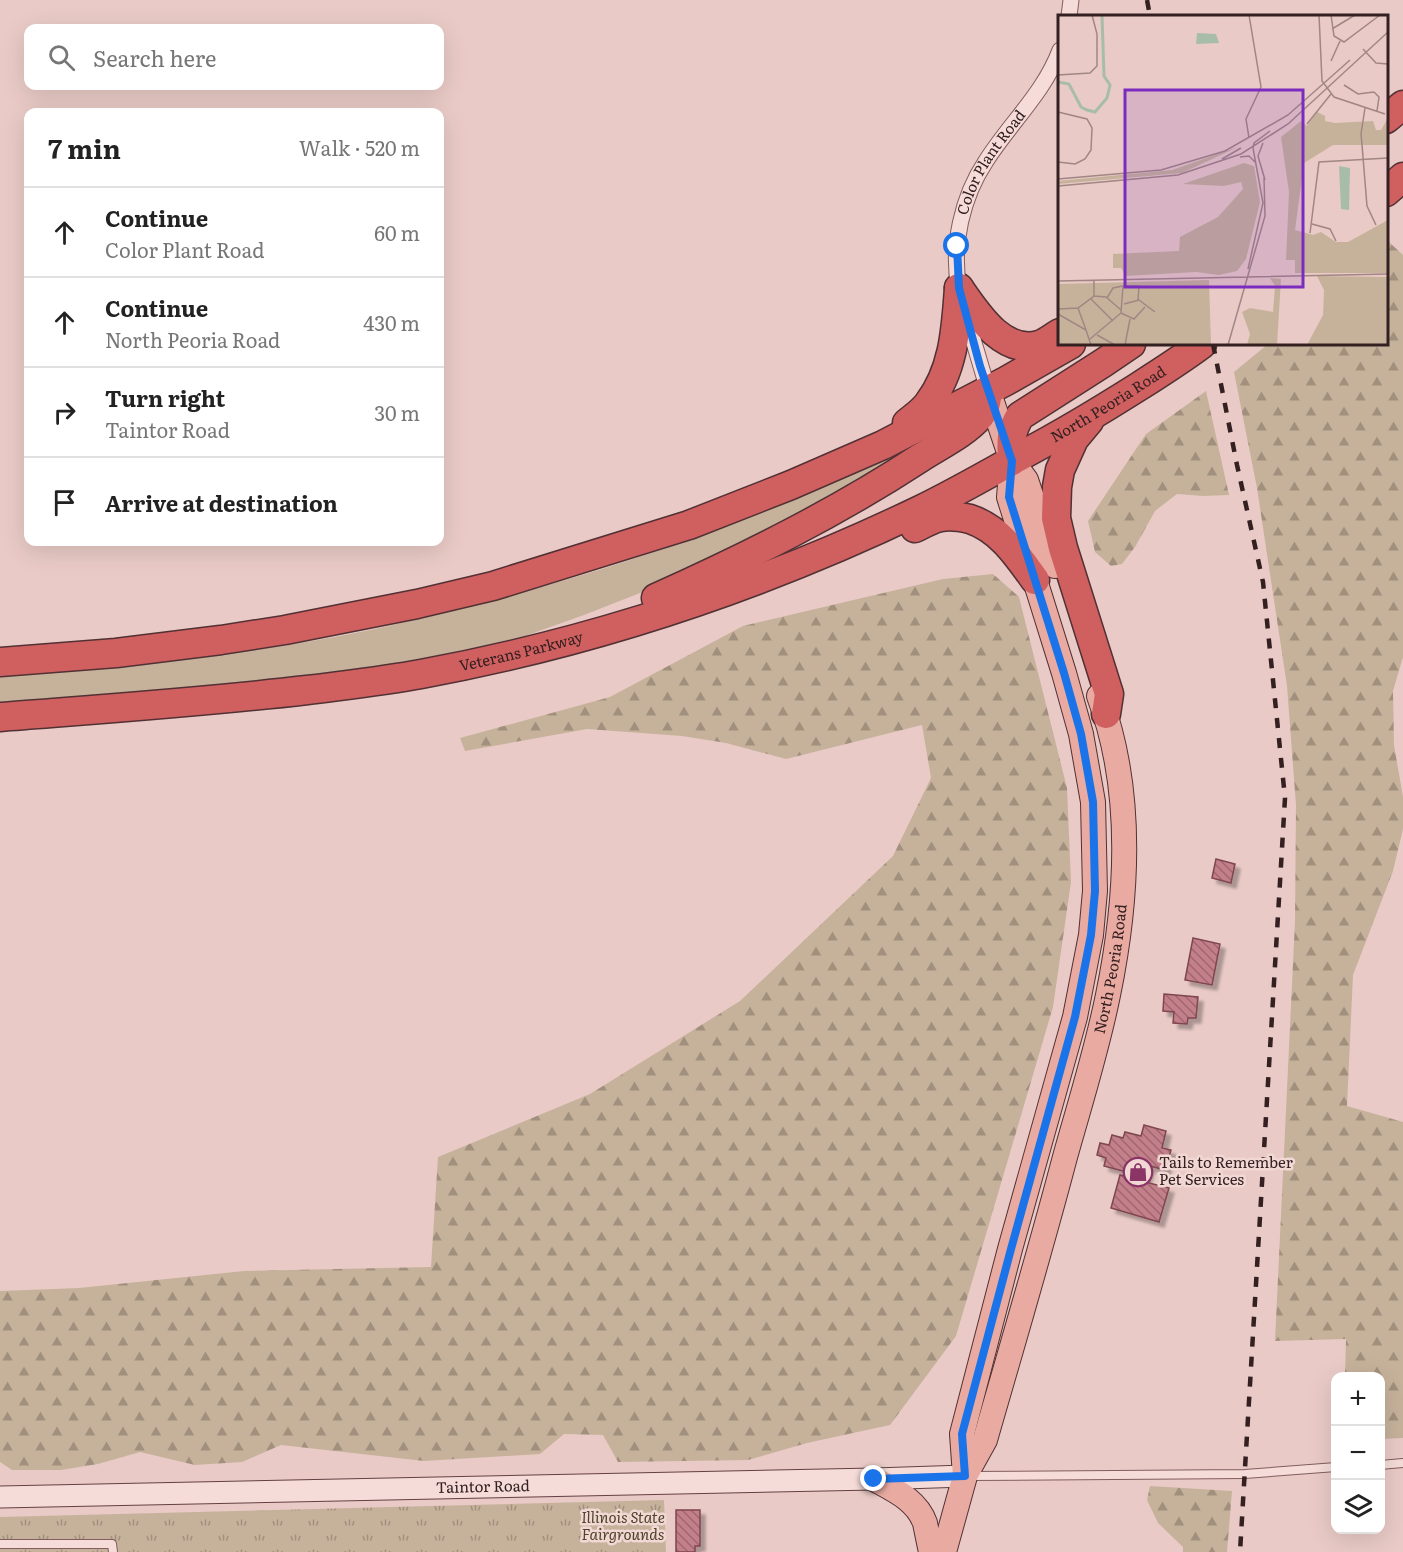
<!DOCTYPE html>
<html lang="en">
<head>
<meta charset="utf-8">
<style>
  :root { --surface:#fff; --page:#f6f6f6; --text:#222; --muted:#767676; --line:#e0e0e0 }
  body { margin:0; font-family:Literata,serif; background:var(--page); color:var(--text) }
  .controls { position:absolute; right:18px; bottom:18px; display:grid; overflow:hidden; border-radius:12px; box-shadow:0 6px 24px #0002 }
  .controls button { width:54px; height:54px; display:grid; place-items:center; padding:0; border:0; border-bottom:2px solid var(--line); background:var(--surface); color:var(--text); font:30px sans-serif }
  .stop { position:absolute; width:18px; height:18px; margin:-14px; border:4px solid #1a73e8; border-radius:50%; background:#fff }
  .stop.end { background:#1a73e8; border-color:#fff; box-shadow:0 2px 6px #0008 }
  .list { margin:0; padding:0; list-style:none }
  h2 { display:flex; justify-content:space-between; align-items:center; height:78px; margin:0; padding:0 24px; font-size:26px }
  h2 small { font-size:20px; font-weight:400; color:var(--muted) }
  .list li { display:grid; grid-template-columns:39px 1fr auto; gap:18px; align-items:center; box-sizing:border-box; height:90px; padding:0 24px; border-top:2px solid var(--line) }
  .list b { display:block; font-size:22px; white-space:nowrap }
  .list p { margin:0; font-size:20px; white-space:nowrap; color:var(--muted) }
  .list em { font-size:20px; font-style:normal; color:var(--muted) }
  .icon { flex:none; width:33px; height:33px; fill:none; stroke:currentColor; stroke-width:2; stroke-linecap:round; stroke-linejoin:round }
  .map { position:relative; flex:none; width:1403px; height:1552px; overflow:hidden }
  .search { position:absolute; background:var(--surface); box-shadow:0 6px 24px #0002; left:24px; top:24px; width:420px; height:66px; display:flex; align-items:center; gap:15px; box-sizing:border-box; padding:0 21px; border-radius:12px; color:var(--muted); font-size:22px }
  .panel { position:absolute; background:var(--surface); box-shadow:0 6px 24px #0002; left:24px; top:108px; width:420px; height:438px; border-radius:12px }
  .map>svg:first-child { display:block }
  .grass { fill:#c6b29b }
  .forest { fill:url(#forest-firs) }
  .park { fill:url(#park-tufts) }
  .building { fill:url(#building-back-hatch); stroke:#7f4650; stroke-width:1.5; filter:url(#shadow) }
  .lines { fill:none; stroke-linecap:round; stroke-linejoin:round }
  .lane-casing { stroke:#825d5f; stroke-width:10 }
  .street-casing { stroke:#825d5f; stroke-width:17 }
  .secondary-casing { stroke:#644043; stroke-width:23 }
  .primary-casing { stroke:#513134; stroke-width:26 }
  .highway-casing { stroke:#513134; stroke-width:31 }
  .lane { stroke:#f5dcd8; stroke-width:8 }
  .street { stroke:#f5dcd8; stroke-width:15 }
  .secondary { stroke:#f5dcd8; stroke-width:21 }
  .primary { stroke:#e8aaa1; stroke-width:24 }
  .highway { stroke:#d05f60; stroke-width:28 }
  .rail { stroke:#342021; stroke-width:4.5; stroke-dasharray:10 10; stroke-linecap:butt }
  .route { stroke:#1a73e8; stroke-width:8 }
  .labels { text-anchor:middle; stroke-width:5; stroke-linejoin:round; paint-order:stroke }
  .street-label { font-size:15px; fill:#342021; stroke:#f2d8d4 }
  .poi-label { font-size:15px; fill:#342021; stroke:#f2d8d4; text-anchor:start }
  .park-label { font-size:15px; font-style:italic; fill:#4e4228; stroke:#f2d8d4 }
  .inset-river { fill:none; stroke:#a7bdaa; stroke-width:3 }
  .inset-road { fill:none; stroke:#a18684; stroke-width:1.5 }
  .view { fill:#7b2cbf; fill-opacity:0.15; stroke:#7b2cbf; stroke-width:3 }
  .inset-edge { fill:none; stroke:#342021; stroke-width:3 }
</style>
</head>
<body>
<div class="map">
<svg width="1403" height="1552" viewBox="0 0 1403 1552">
  <defs>
    <pattern id="forest-firs" width="22" height="20" patternUnits="userSpaceOnUse" patternTransform="scale(1.5)"><rect width="22" height="20" fill="#c6b29b"/><path d="M5 1l3.5 6h-7zM16 11l3.5 6h-7z" fill="#a2907e"/></pattern>
    <pattern id="park-tufts" width="24" height="20" patternUnits="userSpaceOnUse" patternTransform="scale(1.5)"><rect width="24" height="20" fill="#c6b29b"/><path d="M3 7l-1-3M5 7V3M7 7l1-3M15 17l-1-3M17 17v-4M19 17l1-3" fill="none" stroke="#a2907e"/></pattern>
    <pattern id="building-back-hatch" width="6" height="6" patternUnits="userSpaceOnUse" patternTransform="scale(1.5)"><rect width="6" height="6" fill="#c37f8a"/><path d="M-1 5l2 2M0 0l6 6M5-1l2 2" fill="none" stroke="#9f6870"/></pattern>
    <filter id="shadow"><feDropShadow dx="5" dy="5" stdDeviation="1.5" flood-color="#0004"/></filter>
  </defs>
  <rect width="100%" height="100%" fill="#e9cac6"/>
  <path class="grass" d="M896,454L899,460L724,555L640,593L584,615L525,636L455,652L375,667L299,678L0,703V677C124,667 248,655 370,630C395,625 419,618 443,612C505,597 566,581 627,561C719,531 808,494 896,454Z"/>
  <path class="forest" d="M1389,242L1403,255V657L1393,691L1394,745L1403,797V829L1393,871L1353,975L1347,1106L1403,1122V1438L1381,1439L1380,1376H1345L1346,1339L1275,1341L1295,921L1296,805L1287,686L1257,488L1234,372L1268,344H1386V245Z
    M1206,391L1229,495L1203,496L1177,494L1155,511L1135,547L1122,564L1111,566L1095,552L1088,521L1146,434Z
    M993,574L1019,597L1067,788L1071,882L1053,1007L956,1336L890,1425L807,1443L748,1460L618,1462L603,1435L564,1434L540,1454L424,1461L281,1445L242,1462L195,1465L140,1452L98,1464L61,1470H12L0,1462V1291L79,1288L244,1271L431,1267L438,1157L590,1094L740,1001L893,856L931,778L922,725L786,759L726,743L682,736L587,729L465,751L460,738L610,697L743,626L943,579Z
    M1150,1486L1232,1491L1227,1552H1183V1547L1158,1523L1147,1500Z"/>
  <path class="park" d="M664,1500L666,1552H0V1517Z"/>
  <path class="building" d="M1216,859L1235,864L1231,883L1212,878Z
    M1193,938L1220,944L1212,985L1185,980Z
    M1164,994L1198,997L1196,1018H1188L1187,1024L1173,1023L1174,1012L1163,1011Z
    M1144,1125L1166,1131L1162,1148L1171,1150L1165,1170L1150,1166L1145,1182L1169,1188L1159,1222L1111,1208L1120,1175L1133,1178L1134,1174L1104,1166L1106,1158L1097,1155L1100,1143L1109,1145L1112,1135L1123,1138L1125,1132L1141,1136Z
    M676,1510H700V1546H695V1552H676Z"/>
  <g class="lines">
    <g class="lane-casing">
      <path id="lane" d="M1380,1465L1403,1463
        M968,1476L1245,1474L1336,1467
        M0,1544H112L113,1552"/>
    </g>
    <g class="street-casing">
      <g id="street">
        <path d="M1069,16L1071,0"/>
        <path id="s1" d="M988,390C981,367 974,343 967,319C965,309 961,299 959,288C951,246 962,197 986,161C1010,123 1044,93 1060,50"/>
      </g>
    </g>
    <g class="secondary-casing">
      <g id="secondary">
        <path id="s2" d="M0,1497L874,1479L965,1476"/>
      </g>
    </g>
    <g class="primary-casing">
      <g id="primary">
        <path d="M988,390L1012,461L1026,480L1055,566"/>
        <path d="M965,1476L962,1434L1010,1249L1075,1017L1091,935L1095,891L1093,802L1081,734L1064,673L1009,497L1012,461"/>
        <path d="M874,1479C894,1490 917,1500 925,1523C927,1533 929,1543 931,1552"/>
        <path id="s3" d="M944,1552L965,1476L985,1440C1012,1346 1040,1252 1065,1157C1080,1103 1097,1050 1108,995C1128,898 1134,790 1099,696"/>
      </g>
    </g>
    <g class="highway-casing">
      <g id="highway">
        <path d="M1386,119L1403,105"/>
        <path d="M1386,192L1403,177"/>
        <path d="M959,288C976,312 1002,355 1039,345C1046,343 1053,337 1060,333"/>
        <path d="M1089,421L1074,439L1060,470L1057,487L1056,518L1063,548L1109,694L1106,714"/>
        <path d="M907,423C914,417 922,412 928,404C954,370 956,329 959,288"/>
        <path d="M1012,461C1011,442 1010,432 1020,416L1103,363L1131,344"/>
        <path d="M915,528C923,524 933,518 941,517C951,515 961,517 970,519C1000,529 1017,555 1035,580"/>
        <path d="M656,598C747,557 836,513 920,458C940,445 964,434 980,416C986,408 987,399 988,390"/>
        <path d="M0,662L116,653L221,640L285,630L417,604L493,586L689,525L791,485L883,445L1006,381L1071,344"/>
        <path id="s4" d="M0,717C102,709 205,702 307,690C345,685 384,681 421,674C594,642 762,586 920,510C955,493 988,474 1022,455C1062,434 1100,411 1138,387C1160,373 1182,359 1202,344"/>
      </g>
    </g>
    <use href="#lane" class="lane"/>
    <use href="#street" class="street"/>
    <use href="#secondary" class="secondary"/>
    <use href="#primary" class="primary"/>
    <use href="#highway" class="highway"/>
    <path class="rail" d="M1147,0L1150,16
      M1213,344L1237,465L1263,582L1285,798L1240,1552"/>
  </g>
  <g class="lines">
    <path class="route" d="M874,1479L965,1476L962,1434L1011,1249L1075,1017L1091,935L1095,891L1093,802L1081,734L1064,673L1009,497L1012,461L980,366L959,288L957,246"/>
  </g>
  <defs>
    <g id="shop-ring" transform="scale(1.5)"><circle r="9.5" fill="#f2d8d4" stroke="#8b3466" stroke-width="1.5"/><path d="M-5-2.5h2.3a2.7 3.5 0 0 1 5.4 0H5L5.5 6h-11ZM-1.5-2.5h3a1.5 2.3 0 0 0-3 0Z" fill="#8b3466"/></g>
  </defs>
  <g fill-rule="evenodd">
    <use href="#shop-ring" x="1138" y="1172"/>
  </g>
  <g class="labels">
    <g class="street-label">
      <text dy="5" stroke="none"><textPath href="#s1" startOffset="240">Color Plant Road</textPath></text>
      <text dy="5" stroke="none"><textPath href="#s4" startOffset="1166">North Peoria Road</textPath></text>
      <text dy="5" stroke="none"><textPath href="#s4" startOffset="526">Veterans Parkway</textPath></text>
      <text dy="5" stroke="none"><textPath href="#s3" startOffset="608">North Peoria Road</textPath></text>
      <text dy="5" stroke="none"><textPath href="#s2" startOffset="483">Taintor Road</textPath></text>
    </g>
    <g class="poi-label">
      <text x="1159" y="1168">Tails to Remember<tspan x="1159" dy="17">Pet Services</tspan></text>
    </g>
    <g class="park-label">
      <text x="623" y="1523">Illinois State<tspan x="623" dy="17">Fairgrounds</tspan></text>
    </g>
  </g>
  <g transform="translate(1058 15)">
    <rect width="330" height="330" fill="#e9cac6"/>
    <path d="M180,132L124,158L0,169V166L114,155Z" fill="#c6b29b"/>
    <path d="M259,97L267,101V106L277,108L315,106L318,115H323L330,103V130H275L246,148L237,215L255,220L263,217L278,227H290L330,205V258H237V245H228L231,177L223,122L243,106L249,111ZM186,148L196,151L202,187L188,244L179,256L161,260L138,257L68,261L63,253H55V239L121,236L122,222L160,202L185,174L183,167L166,171L125,169ZM259,261L330,262V330H249L265,300L266,275ZM212,263L223,264L219,330H189L192,319L184,297L192,293L215,297L217,271Z" fill="#c6b29b"/>
    <path d="M151,265L153,330H0V269Z" fill="#c6b29b"/>
    <path d="M139,18L158,19L161,28L138,29ZM281,151L292,153L291,195L283,194Z" fill="#a7bdaa"/>
    <path class="inset-river" d="M0,67L11,69L23,92L29,95L37,97L49,83L52,70L46,61L44,0"/>
    <path class="inset-road" d="M191,0L203,72L188,104L191,123M261,0L264,66L276,82L327,99M273,0L276,21L286,27L322,0M274,14L297,0M305,34L318,48L330,49M273,46L282,26M0,60L32,58L39,51V19L34,0M286,70L300,79L316,77M316,77L321,82L319,96M0,97L29,104L34,113L33,135L27,144L17,149L0,147M249,109L273,79M205,128L200,141L207,165M304,130L309,191L318,210M195,133L196,128L212,116M305,141L303,119L307,93M182,142L191,141L198,148M164,144L183,133M0,164L103,155L167,136L230,100L292,45M0,171L120,160L183,139L230,109L330,17M254,209L272,214L278,226M252,218L261,147L330,143M190,254L205,188L195,133M189,262L330,259M0,266L189,262M65,271H81L80,285M36,281L48,282L63,295M33,284L55,306M66,289L81,285L97,297M20,293L28,315M0,294L20,293L36,281V265M63,298L76,304L87,292M0,299L28,315L33,330M39,320L57,330M32,324L63,298L65,271L55,273L49,283M67,330L72,304M170,330L207,201L206,163"/>
    <path class="view" d="M67,75H245V272H67Z"/>
    <rect width="330" height="330" class="inset-edge"/>
  </g>
</svg>
<div class="controls">
<button>+</button>
<button>−</button>
<button><svg class="icon" aria-label="layers" viewBox="0 0 24 24"><path d="M12 4l9 5-9 5-9-5zM3 14l9 5 9-5"/></svg></button>
</div>
<div class="stop" style="left:957px;top:246px"></div>
<div class="stop end" style="left:874px;top:1479px"></div>
<div class="search"><svg class="icon" aria-label="search" viewBox="0 0 24 24"><circle cx="10" cy="10" r="6"/><path d="M15 15l6 6"/></svg>Search here</div>
<section class="panel">
<h2>7 min<small>Walk · 520 m</small></h2>
<ul class="list">
<li><svg class="icon" aria-label="ahead" viewBox="0 0 24 24"><path d="M12 20V5M6 11l6-6 6 6"/></svg><div><b>Continue</b><p>Color Plant Road</p></div><em>60 m</em></li>
<li><svg class="icon" aria-label="ahead" viewBox="0 0 24 24"><path d="M12 20V5M6 11l6-6 6 6"/></svg><div><b>Continue</b><p>North Peoria Road</p></div><em>430 m</em></li>
<li><svg class="icon" aria-label="right" viewBox="0 0 24 24"><path d="M7 20v-9h11M14 6l5 5-5 5"/></svg><div><b>Turn right</b><p>Taintor Road</p></div><em>30 m</em></li>
<li><svg class="icon" aria-label="arrive" viewBox="0 0 24 24"><path d="M6 21V4h12l-3 4 3 4H6"/></svg><div><b>Arrive at destination</b></div></li>
</ul>
</section>
</div>
</body>
</html>
